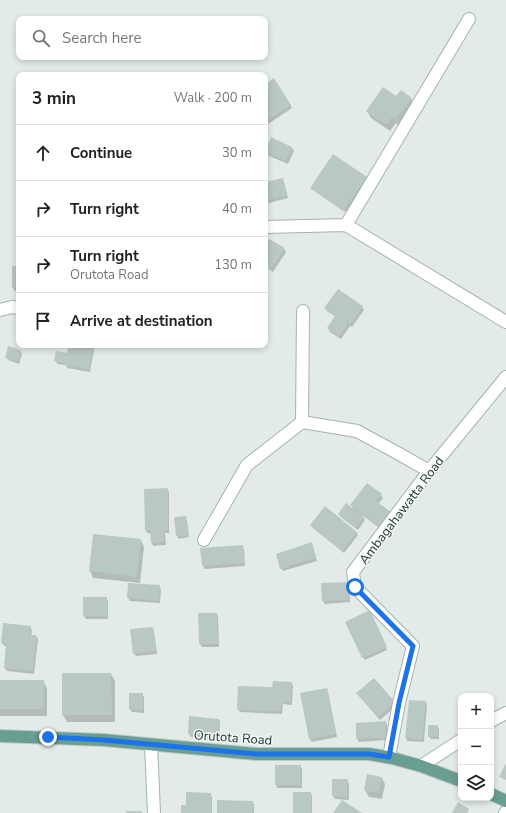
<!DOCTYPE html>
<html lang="en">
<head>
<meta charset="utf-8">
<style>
  :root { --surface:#fff; --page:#f2f2f2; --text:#202124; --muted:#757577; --line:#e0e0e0 }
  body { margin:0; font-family:"Nunito Sans",sans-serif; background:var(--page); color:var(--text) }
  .controls { position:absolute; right:12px; bottom:12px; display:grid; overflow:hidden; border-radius:8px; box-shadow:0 2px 6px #0003 }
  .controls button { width:36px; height:36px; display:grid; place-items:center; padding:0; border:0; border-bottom:1px solid var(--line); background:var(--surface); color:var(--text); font:20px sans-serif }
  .stop { position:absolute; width:12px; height:12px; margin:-9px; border:3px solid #1a73e8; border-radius:50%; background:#fff }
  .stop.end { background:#1a73e8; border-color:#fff; box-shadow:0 1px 4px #0008 }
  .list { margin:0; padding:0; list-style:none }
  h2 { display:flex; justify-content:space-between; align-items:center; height:52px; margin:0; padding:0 16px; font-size:17px }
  h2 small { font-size:13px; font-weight:400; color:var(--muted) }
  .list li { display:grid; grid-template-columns:26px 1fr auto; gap:12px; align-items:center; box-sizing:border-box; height:56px; padding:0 16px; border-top:1px solid var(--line) }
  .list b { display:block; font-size:15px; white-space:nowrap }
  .list p { margin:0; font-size:13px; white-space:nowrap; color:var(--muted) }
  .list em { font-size:13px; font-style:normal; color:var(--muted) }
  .icon { flex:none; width:22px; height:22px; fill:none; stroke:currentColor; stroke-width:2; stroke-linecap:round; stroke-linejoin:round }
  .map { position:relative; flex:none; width:506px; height:813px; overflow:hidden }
  .search { position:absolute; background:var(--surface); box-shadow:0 2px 6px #0003; left:16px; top:16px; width:252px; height:44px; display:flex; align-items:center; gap:10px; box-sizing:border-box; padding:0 14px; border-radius:8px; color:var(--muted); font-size:15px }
  .panel { position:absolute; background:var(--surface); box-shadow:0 2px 6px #0003; left:16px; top:72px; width:252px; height:276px; border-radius:8px }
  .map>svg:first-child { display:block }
  .shadow { fill:#0003 }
  .building { fill:#bac8c4 }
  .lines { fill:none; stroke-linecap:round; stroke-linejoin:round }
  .minor-casing { stroke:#a5b3ae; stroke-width:14 }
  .primary-casing { stroke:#c1c8c7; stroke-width:14 }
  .minor { stroke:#fff; stroke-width:12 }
  .primary { stroke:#699e93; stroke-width:12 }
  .route { stroke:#1a73e8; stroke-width:5 }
  .labels { text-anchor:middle; stroke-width:3; stroke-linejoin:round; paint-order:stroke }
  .street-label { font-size:13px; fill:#233b36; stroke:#f2f8f5 }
</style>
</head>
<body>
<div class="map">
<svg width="506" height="813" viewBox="0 0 506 813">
  <rect width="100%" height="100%" fill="#e2ebe7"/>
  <path class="shadow" d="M274,80L292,108L265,126V85Z
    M396,97L411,99L415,105L399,126L396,123L390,131L371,118L367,111Z
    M292,148L294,151L288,164L267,155L266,152Z
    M366,177L368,181L346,212L312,189V190L311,188Z
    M284,182L288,198L265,204V183Z
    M265,248L284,249L286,252L273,272L265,267Z
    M19,267V291H15L13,288Z
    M362,307L364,310L352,327L350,326L341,339L330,332L328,328L336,317L327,311L325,308Z
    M70,345L93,346L94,349L90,372L67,368L66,365L57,364L56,361L68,354Z
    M20,351L22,354L19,364L8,360L6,357Z
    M167,489L169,492V533H165L166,545L153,546L152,543L151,533H147L146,530L145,490Z
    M381,495L383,498L378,504L382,530L361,514L365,520L358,530L341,517L339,514L355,511L351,505Z
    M185,517L187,520L189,537L179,539L177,536Z
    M311,525L356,532L358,535L344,553L313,528Z
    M94,535L141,540L144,547L140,583L93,578L90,571Z
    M242,546L244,549L245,566L205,569L203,566L202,549Z
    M313,547L317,561L283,571L281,568Z
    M347,583L349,586L350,602L325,604L323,601L322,584Z
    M129,584L159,586L161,589L160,603L130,601L128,598Z
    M84,598H106L108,601V619H86L84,616Z
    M199,614H217L218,617L219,647H202L200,644Z
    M371,615L387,650L365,660L363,657Z
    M30,627L32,630L31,636H36L38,639L34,674L7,671L5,668L7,646H4L2,643Z
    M153,628L154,631L157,654L136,656L134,653Z
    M63,674H111L115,681V722H67L63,715Z
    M374,679L396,706L380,720L359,696Z
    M0,681H43L47,688V716H0Z
    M291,683L293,686L292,705L283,704L282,714L240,712L238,709L273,688Z
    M327,689L328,692L337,737L312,742L310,739Z
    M130,694H142L144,697V713L132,712L130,709Z
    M426,702L427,705L424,742L407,741L406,738Z
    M219,719L220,723L219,740L191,737L189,734Z
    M385,722L387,725L388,740L359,742L357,739Z
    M438,726L439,730V739H431L429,736Z
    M300,766L302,769V788H277L276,784Z
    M381,777L385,784L382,799L369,797L365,790Z
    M347,780L349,784V800L335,799L333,796Z
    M311,793L312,796V813H294Z
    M210,794L212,797V813H182L187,806Z
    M253,802L254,805V813H218Z"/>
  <path class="building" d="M274,78L291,105L265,122V84Z
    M383,87L396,96L401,90L412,98L395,120L392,117L386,125L366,111Z
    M271,137L292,147L286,161L265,152Z
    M333,154L367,177L343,211L310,188Z
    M283,178L287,195L265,201V182Z
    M269,239L285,248L271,270L265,266V246Z
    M12,266H19V288H12Z
    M338,289L363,306L350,325L348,323L339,337L327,328L335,316L324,308Z
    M69,345H93L89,370L64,365L65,363L54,361L56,351L67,353Z
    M8,346L21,350L17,361L5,358Z
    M367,483L382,494L376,501L391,512L380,527L350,505Z
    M168,488V530H164V542L151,543L150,530H145L144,489Z
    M346,503L364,517L356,527L338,514Z
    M325,506L357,532L342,551L310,525Z
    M186,516L188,535L176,536L174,517Z
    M93,534L141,539L137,577L89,571Z
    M312,542L316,558L280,569L276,554Z
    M243,545L244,563L202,566L200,548Z
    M347,582L349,600L322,601L321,583Z
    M128,583L160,585L159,601L127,598Z
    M83,597H107V616H83Z
    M370,610L387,647L362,658L345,622Z
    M198,613H217L218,644H199Z
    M3,623L31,626L30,635H36L33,671L4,668L6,644L1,643Z
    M153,627L156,651L133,654L130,629Z
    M62,673H111L112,715H62Z
    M374,678L395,702L378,717L356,693Z
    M0,680H44V709H0Z
    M273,681L292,682L291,702H282L281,711L237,710L238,686L272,687Z
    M327,688L336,734L309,739L300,693Z
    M129,693H143V710L129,709Z
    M409,700L426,701L422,740L405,738Z
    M189,716L219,719L218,737L188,734Z
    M386,721V738L356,739V723Z
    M428,725H438V736L428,737Z
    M506,763V780L499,777Z
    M275,765H301V785H275Z
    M367,774L382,777L379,793L364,790Z
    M332,779H348L347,797L332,796Z
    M186,792L211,793V813H181V805H186Z
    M293,792H311V813H293Z
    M217,800L253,801V813H217Z
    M342,800L359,811L362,813H333Z
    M458,802L469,809L467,813H452Z
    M126,811H142V813H126Z"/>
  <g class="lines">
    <g class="minor-casing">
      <path id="minor" d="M469,19L346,225L506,322
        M265,227L346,225
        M0,310L12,307L19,308
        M302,422L303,311
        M204,540L247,465L302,422L357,431L401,455L429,471
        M491,721L506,713
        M151,745L154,813
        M389,757L399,703L413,646L355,587L353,572L429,471L506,377
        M421,766L461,740
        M505,813L506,812"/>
    </g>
    <g class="primary-casing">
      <path id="primary" d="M0,736L104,740L256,754H369L392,758L421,766L461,781
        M491,794L506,801"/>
    </g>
    <use href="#minor" class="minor"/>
    <use href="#primary" class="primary"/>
  </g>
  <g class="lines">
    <path class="route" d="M48,737L104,740L256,754H369L389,757L399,703L413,646L355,587"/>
  </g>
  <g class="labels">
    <g class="street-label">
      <text transform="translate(401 510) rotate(-53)" y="5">Ambagahawatta Road</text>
      <text transform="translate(233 737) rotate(4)" y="5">Orutota Road</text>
    </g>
  </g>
</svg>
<div class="controls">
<button>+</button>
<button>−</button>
<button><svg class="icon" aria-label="layers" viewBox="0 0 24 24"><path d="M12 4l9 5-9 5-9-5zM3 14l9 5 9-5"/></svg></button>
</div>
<div class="stop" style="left:355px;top:587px"></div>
<div class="stop end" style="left:48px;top:737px"></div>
<div class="search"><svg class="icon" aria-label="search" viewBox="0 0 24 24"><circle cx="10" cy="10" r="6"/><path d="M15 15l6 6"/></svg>Search here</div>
<section class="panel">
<h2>3 min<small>Walk · 200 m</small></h2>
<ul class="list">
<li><svg class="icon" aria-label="ahead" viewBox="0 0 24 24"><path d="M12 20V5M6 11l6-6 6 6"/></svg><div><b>Continue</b></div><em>30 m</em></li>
<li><svg class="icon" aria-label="right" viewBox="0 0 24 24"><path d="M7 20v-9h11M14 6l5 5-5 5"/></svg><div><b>Turn right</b></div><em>40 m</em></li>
<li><svg class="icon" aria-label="right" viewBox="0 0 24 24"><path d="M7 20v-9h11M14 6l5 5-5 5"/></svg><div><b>Turn right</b><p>Orutota Road</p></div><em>130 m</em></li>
<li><svg class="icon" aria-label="arrive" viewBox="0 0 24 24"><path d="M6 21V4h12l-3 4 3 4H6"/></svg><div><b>Arrive at destination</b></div></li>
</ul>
</section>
</div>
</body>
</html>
